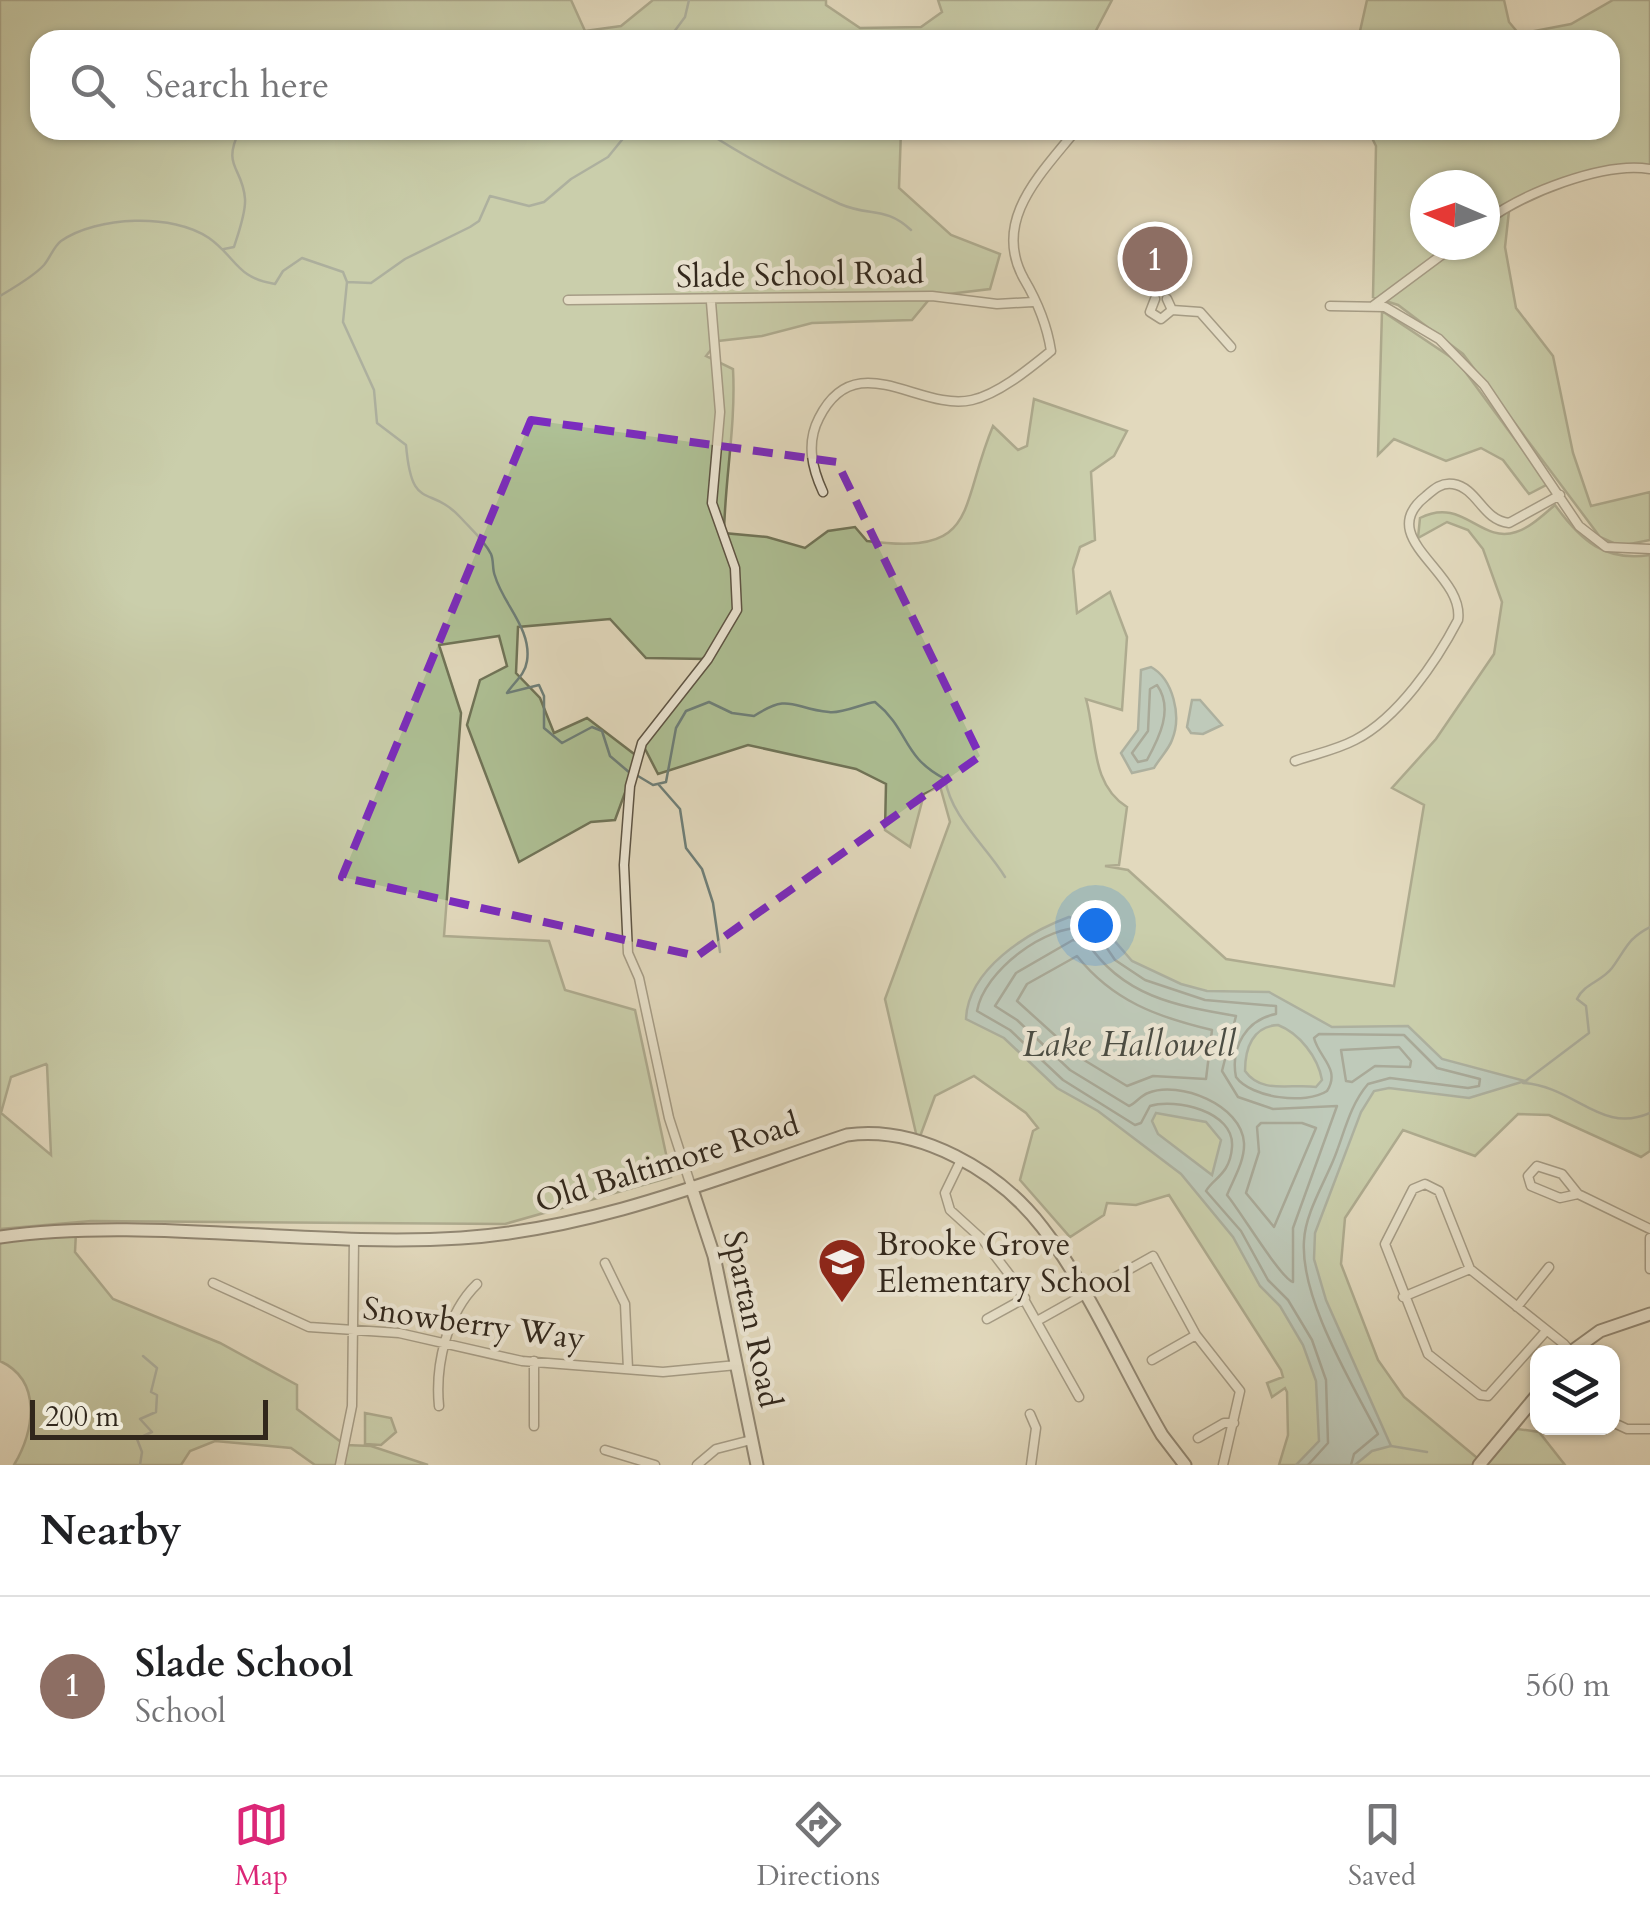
<!DOCTYPE html>
<html lang="en">
<head>
<meta charset="utf-8">
<style>
  :root { --surface:#fff; --page:#f6f6f6; --text:#202124; --muted:#757577; --line:#e0e0e0; --accent:#db2777 }
  body { margin:0; font-family:Cardo,serif; background:var(--page); color:var(--text) }
  .controls { position:absolute; right:30px; bottom:30px; display:grid; overflow:hidden; border-radius:20px; box-shadow:0 2px 8px #0004 }
  .controls button { width:90px; height:90px; display:grid; place-items:center; padding:0; border:0; border-bottom:2px solid var(--line); background:var(--surface); color:var(--text); font:50px sans-serif }
  .compass { position:absolute; left:1410px; top:170px; width:90px; height:90px; border-radius:50%; background:var(--surface); box-shadow:0 2px 8px #0004; rotate:272deg }
  .scale { position:absolute; left:30px; bottom:25px; width:238px; box-sizing:border-box; padding-left:10px; border:5px solid #31271c; border-top:0; font-size:28px; line-height:35px; white-space:nowrap; color:#31271c; -webkit-text-stroke:8px #ece6d4; paint-order:stroke }
  .you { position:absolute; left:1095px; top:925px; width:35px; height:35px; margin:-25px; border:8px solid #fff; border-radius:50%; background:#1a73e8; box-shadow:0 0 0 15px #1a73e833 }
  .badge { display:grid; place-items:center; width:65px; height:65px; border-radius:50%; background:var(--accent); color:#fff; font-size:32px; font-weight:700 }
  .pin { position:absolute; translate:-50% -50%; border:5px solid #fff; box-shadow:0 2px 10px #0006 }
  .list { margin:0; padding:0; list-style:none }
  h2 { display:flex; justify-content:space-between; align-items:center; height:130px; margin:0; padding:0 40px; font-size:42px }
  h2 small { font-size:32px; font-weight:400; color:var(--muted) }
  .list li { display:grid; grid-template-columns:65px 1fr auto; gap:30px; align-items:center; box-sizing:border-box; height:180px; padding:0 40px; border-top:2px solid var(--line) }
  .list b { display:block; font-size:38px; white-space:nowrap }
  .list p { margin:0; font-size:32px; white-space:nowrap; color:var(--muted) }
  .list em { font-size:32px; font-style:normal; color:var(--muted) }
  .icon { flex:none; width:55px; height:55px; fill:none; stroke:currentColor; stroke-width:2; stroke-linecap:round; stroke-linejoin:round }
  .map { position:relative; flex:none; width:1650px; height:1465px; overflow:hidden }
  .search { position:absolute; background:var(--surface); box-shadow:0 2px 8px #0004; left:30px; right:30px; top:30px; height:110px; display:flex; align-items:center; gap:25px; box-sizing:border-box; padding:0 35px; border-radius:30px; color:var(--muted); font-size:38px }
  .sheet { height:310px; background:var(--surface) }
  nav { display:flex; justify-content:space-around; align-items:center; box-sizing:border-box; height:140px; border-top:2px solid var(--line); background:var(--surface); font-size:28px; color:var(--muted) }
  nav a { display:grid; justify-items:center; gap:5px }
  nav .on { color:var(--accent) }
  .map>svg:first-child { display:block }
  .green { fill:#aec095; stroke:#707458; stroke-width:2.5; fill-rule:evenodd }
  .water { fill:#96b9b7; stroke:#6e7f79; stroke-width:2.5; fill-rule:evenodd }
  .lines { fill:none; stroke-linecap:round; stroke-linejoin:round }
  .shore { stroke:#64706a; stroke-width:2.5 }
  .stream { stroke:#6e7f79; stroke-width:2.5 }
  .street-casing { stroke:#5d5444; stroke-width:11 }
  .secondary-casing { stroke:#31271c; stroke-width:15 }
  .street { stroke:#ece6d4; stroke-width:8 }
  .secondary { stroke:#ece6d4; stroke-width:11 }
  .marked { fill:none; stroke:#7b2cbf; stroke-width:8; stroke-dasharray:20 12; stroke-linejoin:round }
  .labels { text-anchor:middle; stroke-width:9; stroke-linejoin:round; paint-order:stroke }
  .street-label { font-size:32px; fill:#31271c; stroke:#ece6d4 }
  .poi-label { font-size:32px; fill:#31271c; stroke:#ece6d4; text-anchor:start }
  .water-label { font-size:35px; font-style:italic; fill:#4a4c43; stroke:#ece6d4 }
</style>
</head>
<body>
<div class="map">
<svg width="1650" height="1465" viewBox="0 0 1650 1465">
  <rect width="100%" height="100%" fill="#e2d9bd"/>
  <filter id="stains"><feTurbulence type="fractalNoise" baseFrequency=".002" numOctaves="4"/><feColorMatrix values="0 0 0 0 .2 0 0 0 0 .09 0 0 0 0 .02 0 0 0 .5 -.17"/></filter>
  <radialGradient id="worn" r=".72"><stop offset=".6" stop-color="#630" stop-opacity="0"/><stop offset="1" stop-color="#630" stop-opacity=".3"/></radialGradient>
  <path class="green" d="M0,0H571L585,31L621,26L653,0H826V5L860,28L921,27L942,12L938,0H1112L1091,40H40V130H901L899,188L951,235L1000,254L990,289L932,296L912,320L812,323L762,336L718,341L706,356L733,369C736,425 725,478 724,533L767,537L805,548L828,531L855,527L867,541C980,556 958,510 993,426L1018,450L1027,446L1034,399L1127,431L1114,456L1091,472L1095,540L1080,547L1073,569L1077,613L1110,592L1127,637L1122,710L1086,699C1097,737 1090,784 1127,807L1119,865L1105,866L1128,870L1226,959L1394,986L1424,805L1392,788L1436,739L1494,654L1502,602L1483,549L1468,530L1447,522L1418,538L1420,518C1463,496 1480,544 1516,532C1530,528 1544,514 1555,505C1581,541 1605,562 1650,555V1151L1641,1157L1549,1115L1518,1114L1475,1156L1403,1130L1345,1218L1341,1264L1378,1360L1404,1397L1482,1462L1511,1428L1539,1432L1565,1465H1279L1288,1435L1287,1392L1285,1388L1272,1397L1267,1383L1283,1377L1281,1370L1169,1195L1136,1205L1107,1203L1104,1215L1070,1237L1020,1180L1033,1131L1038,1128L1026,1113L974,1076L935,1096L918,1142L885,999L950,822L940,786L924,794L910,847L885,830L886,784L856,769L748,745L658,774L642,743L706,659L646,658L610,619L518,627L516,673L540,698L554,733L587,718L638,757L615,820L591,822L519,862L467,725L480,680L507,666L499,636L439,645L461,713L444,936L549,941L565,990L635,1010L671,1177L505,1224L91,1221L0,1229ZM46,1064L47,1065L51,1155L1,1113L11,1077Z
    M1367,0H1504L1509,22L1519,34L1571,24L1613,0H1650V172L1600,171L1510,202L1505,247L1516,308L1553,356L1573,453L1591,506L1650,492V540L1620,546L1600,537L1463,354L1398,305L1373,297L1376,146L1368,130H1610V40H1358ZM1425,185H1485V245H1425Z
    M1382,311L1458,362L1548,484L1529,494L1503,460L1481,448L1446,461L1394,439L1378,455Z
    M76,1232L75,1252L113,1299L220,1343L297,1385V1409L345,1445L371,1446L428,1465H315L291,1448L215,1441L190,1451L181,1465H14C34,1431 43,1381 0,1361V1237Z
    M365,1413L391,1418L396,1432L381,1445L365,1444Z"/>
  <path class="water" d="M1151,667C1173,679 1182,716 1172,740C1169,749 1159,759 1154,768L1132,773L1121,753L1138,730L1141,670Z
    M1192,700H1200L1222,725L1203,734L1191,733L1187,727Z
    M1069,917L1099,923L1132,961L1181,984L1207,991L1269,992L1332,1027L1408,1026L1442,1059L1525,1081L1469,1098L1389,1088L1374,1091L1361,1112L1315,1233L1314,1259L1326,1300L1391,1446L1372,1451L1355,1465H1296L1319,1441L1316,1381L1303,1345L1280,1306L1260,1286L1233,1237L1181,1174L1098,1111L1057,1088L1004,1038L966,1019C968,969 1028,932 1069,917ZM1278,1025C1299,1033 1318,1057 1322,1080L1316,1087C1292,1083 1262,1095 1245,1071C1245,1048 1253,1026 1278,1025ZM1156,1113L1206,1122L1221,1140L1212,1175L1158,1134L1152,1121Z"/>
  <g class="lines">
    <path class="shore" d="M1157,685C1174,709 1159,738 1147,760L1138,762L1132,753L1148,731L1150,689Z
      M1073,940L1087,942C1122,996 1176,1006 1236,1016L1222,1071L1238,1097L1273,1109L1337,1106L1293,1228V1282C1281,1279 1241,1212 1227,1195C1233,1180 1245,1161 1244,1143C1242,1105 1179,1080 1148,1093C1140,1096 1136,1103 1129,1106L1070,1070L1017,1020L995,1006L1016,973Z
      M1077,956C1113,1001 1157,1017 1212,1030L1206,1079L1153,1076L1127,1086L1079,1057L1017,1001L1027,984Z
      M1399,1047L1411,1061L1410,1067L1375,1066L1352,1082L1346,1081L1341,1050Z
      M1261,1123H1302L1316,1128L1274,1227L1246,1193L1259,1152L1257,1127Z
      M1308,1465L1328,1443L1326,1380L1312,1340L1288,1300L1268,1280L1241,1231L1206,1191C1213,1178 1230,1175 1232,1147C1235,1111 1175,1098 1150,1106L1141,1123L1135,1125L1063,1080L1010,1030L977,1011C984,971 1046,924 1086,928L1098,935L1115,960L1145,980L1205,1000L1276,1006V1014C1247,1019 1230,1047 1236,1077C1251,1098 1306,1105 1327,1091C1341,1069 1319,1058 1314,1038L1319,1034L1404,1035L1437,1068L1480,1079L1479,1086L1468,1088L1390,1078L1368,1084C1349,1106 1344,1135 1333,1161C1323,1185 1305,1215 1304,1241C1300,1299 1352,1383 1378,1434L1354,1454L1351,1465"/>
    <path class="stream" d="M668,40L685,17L689,0
      M704,130C747,159 793,182 840,204C870,217 885,206 911,230
      M224,249L234,247C238,234 246,213 245,199C243,167 221,167 240,130
      M347,282L371,283L405,259L470,227L479,221L490,196L529,206L544,202L571,179L608,157L630,130
      M0,296C13,288 33,277 44,265C50,258 54,246 61,241C97,216 173,213 209,238C237,258 236,278 275,284L283,271L302,258L343,272L347,282L343,322L374,390L377,423L406,445C412,514 429,483 461,518C471,529 484,540 491,554C494,561 492,569 495,576C503,604 532,629 527,661C525,675 514,682 507,693L539,685L544,696V728L562,743L592,727L602,731L610,756L630,773
      M638,776L653,785L666,782L676,728L686,711L709,702L732,713L754,716C791,692 792,709 829,712C842,714 861,704 875,702C910,730 901,756 945,779C951,817 986,846 1005,877
      M659,785L680,809L686,848L702,869L713,903L720,952
      M1524,1082L1589,1033L1586,1006L1577,999C1585,983 1601,982 1612,968C1626,949 1628,938 1650,927
      M1523,1083C1575,1086 1601,1135 1650,1113
      M1391,1446L1427,1452
      M140,1465L142,1452L137,1439L152,1432L140,1419L156,1412L157,1395L151,1392L157,1368L143,1356"/>
    <g class="street-casing">
      <path id="street" d="M1485,222C1521,194 1604,161 1650,169
        M1155,299L1150,312L1161,319L1172,310L1167,299
        M568,300L932,296L997,304L1033,302
        M1330,306L1385,307L1439,339L1484,385L1579,526L1606,547L1650,549
        M1373,306L1455,245
        M1172,310L1200,312L1231,347
        M823,492C812,468 806,443 819,418C856,344 919,412 972,400C999,394 1030,368 1051,351C1047,325 1037,301 1024,279C991,220 1042,173 1076,130
        M1295,761C1315,754 1336,750 1355,740C1398,718 1436,662 1458,620C1465,572 1372,538 1426,496C1434,489 1442,482 1453,484C1478,488 1482,520 1509,523L1560,495
        M961,1160L945,1193L950,1210L983,1240L1012,1278L1079,1397
        M691,1186L669,1118L639,978L628,953L624,865L630,786L642,743L708,659L737,610L735,568L712,503L720,412L711,302
        M1578,1194L1560,1198L1531,1186L1528,1176L1537,1166L1562,1174L1578,1194L1650,1229
        M1650,1238V1269
        M605,1263L625,1304L628,1369
        M213,1283L309,1327L399,1333L522,1361L663,1372L737,1365
        M1403,1297L1470,1269
        M1517,1307L1549,1267
        M987,1319L1025,1298
        M1037,1321L1153,1256L1196,1335L1240,1391L1223,1465
        M1546,1331L1488,1396L1480,1395L1428,1354L1385,1244L1413,1189L1425,1184L1439,1191L1470,1269L1564,1344L1571,1352
        M1152,1360L1196,1335
        M439,1406C435,1365 447,1313 477,1284
        M1030,1414L1036,1428L1031,1465
        M1612,1422L1627,1429H1650
        M534,1426V1361
        M1198,1438L1224,1423H1234
        M605,1450L655,1465
        M340,1465L352,1406L354,1239
        M697,1465L716,1449L751,1440"/>
    </g>
    <g class="secondary-casing">
      <path id="secondary" d="M691,1186L714,1256L757,1465
        M0,1237C147,1216 312,1248 461,1238C596,1229 721,1177 847,1135C919,1125 999,1171 1042,1227C1090,1289 1122,1367 1162,1435L1185,1465
        M1571,1352L1600,1331L1650,1314
        M1479,1465L1538,1394"/>
    </g>
    <use href="#street" class="street"/>
    <use href="#secondary" class="secondary"/>
  </g>
  <path d="M0 0H1650V1465H0ZM531,420L837,462L980,756L697,956L342,877Z" fill="#e2d9bd" fill-opacity=".55" fill-rule="evenodd"/>
  <path class="marked" d="M531,420L837,462L980,756L697,956L342,877Z"/>
  <defs>
    <g id="school-pin" transform="scale(2.5)"><path d="M0 17L-7.5 6A9.5 9.5 0 1 1 7.5 6Z" fill="#8f2418" stroke="#ece6d4"/><path d="M0-5L7-2L0 1L-7-2ZM-4 1L0 2.5L4 1V4Q0 6-4 4Z" fill="#fff"/></g>
  </defs>
  <g fill-rule="evenodd">
    <use href="#school-pin" x="842" y="1262"/>
  </g>
  <g class="labels">
    <g class="street-label">
      <text transform="translate(800 274) rotate(-1)" y="11">Slade School Road</text>
      <text transform="translate(667 1162) rotate(-17)" y="11">Old Baltimore Road</text>
      <text transform="translate(753 1319) rotate(78)" y="11">Spartan Road</text>
      <text transform="translate(474 1323) rotate(8)" y="11">Snowberry Way</text>
    </g>
    <g class="poi-label">
      <text x="877" y="1255">Brooke Grove<tspan x="877" dy="37">Elementary School</tspan></text>
    </g>
    <g class="water-label">
      <text x="1129" y="1056">Lake Hallowell</text>
    </g>
  </g>
  <rect width="100%" height="100%" filter="url(#stains)"/>
  <rect width="100%" height="100%" fill="url(#worn)"/>
</svg>
<div class="controls">
<button><svg class="icon" aria-label="layers" viewBox="0 0 24 24"><path d="M12 4l9 5-9 5-9-5zM3 14l9 5 9-5"/></svg></button>
</div>
<svg class="compass" viewBox="-18 -18 36 36"><path d="M0-13l5 13h-10z" fill="#e53935"/><path d="M0 13l5-13h-10z" fill="#757577"/></svg>
<div class="scale">200 m</div>
<div class="you"></div>
<div class="pin badge" style="left:1155px;top:259px;background:#8d6e63">1</div>
<div class="search"><svg class="icon" aria-label="search" viewBox="0 0 24 24"><circle cx="10" cy="10" r="6"/><path d="M15 15l6 6"/></svg>Search here</div>
</div>
<section class="sheet">
<h2>Nearby<small></small></h2>
<ul class="list">
<li><span class="badge" style="background:#8d6e63">1</span><div><b>Slade School</b><p>School</p></div><em>560 m</em></li>
</ul>
</section>
<nav>
<a class="on"><svg class="icon" aria-label="map" viewBox="0 0 24 24"><path d="M3 6l6-2 6 2 6-2v14l-6 2-6-2-6 2zM9 4v14M15 6v14"/></svg>Map</a>
<a><svg class="icon" aria-label="directions" viewBox="0 0 24 24"><path d="M12 3l9 9-9 9-9-9zM9 14v-3h6M13 9l2 2-2 2"/></svg>Directions</a>
<a><svg class="icon" aria-label="saved" viewBox="0 0 24 24"><path d="M7 4h10v16l-5-4-5 4z"/></svg>Saved</a>
</nav>
</body>
</html>
